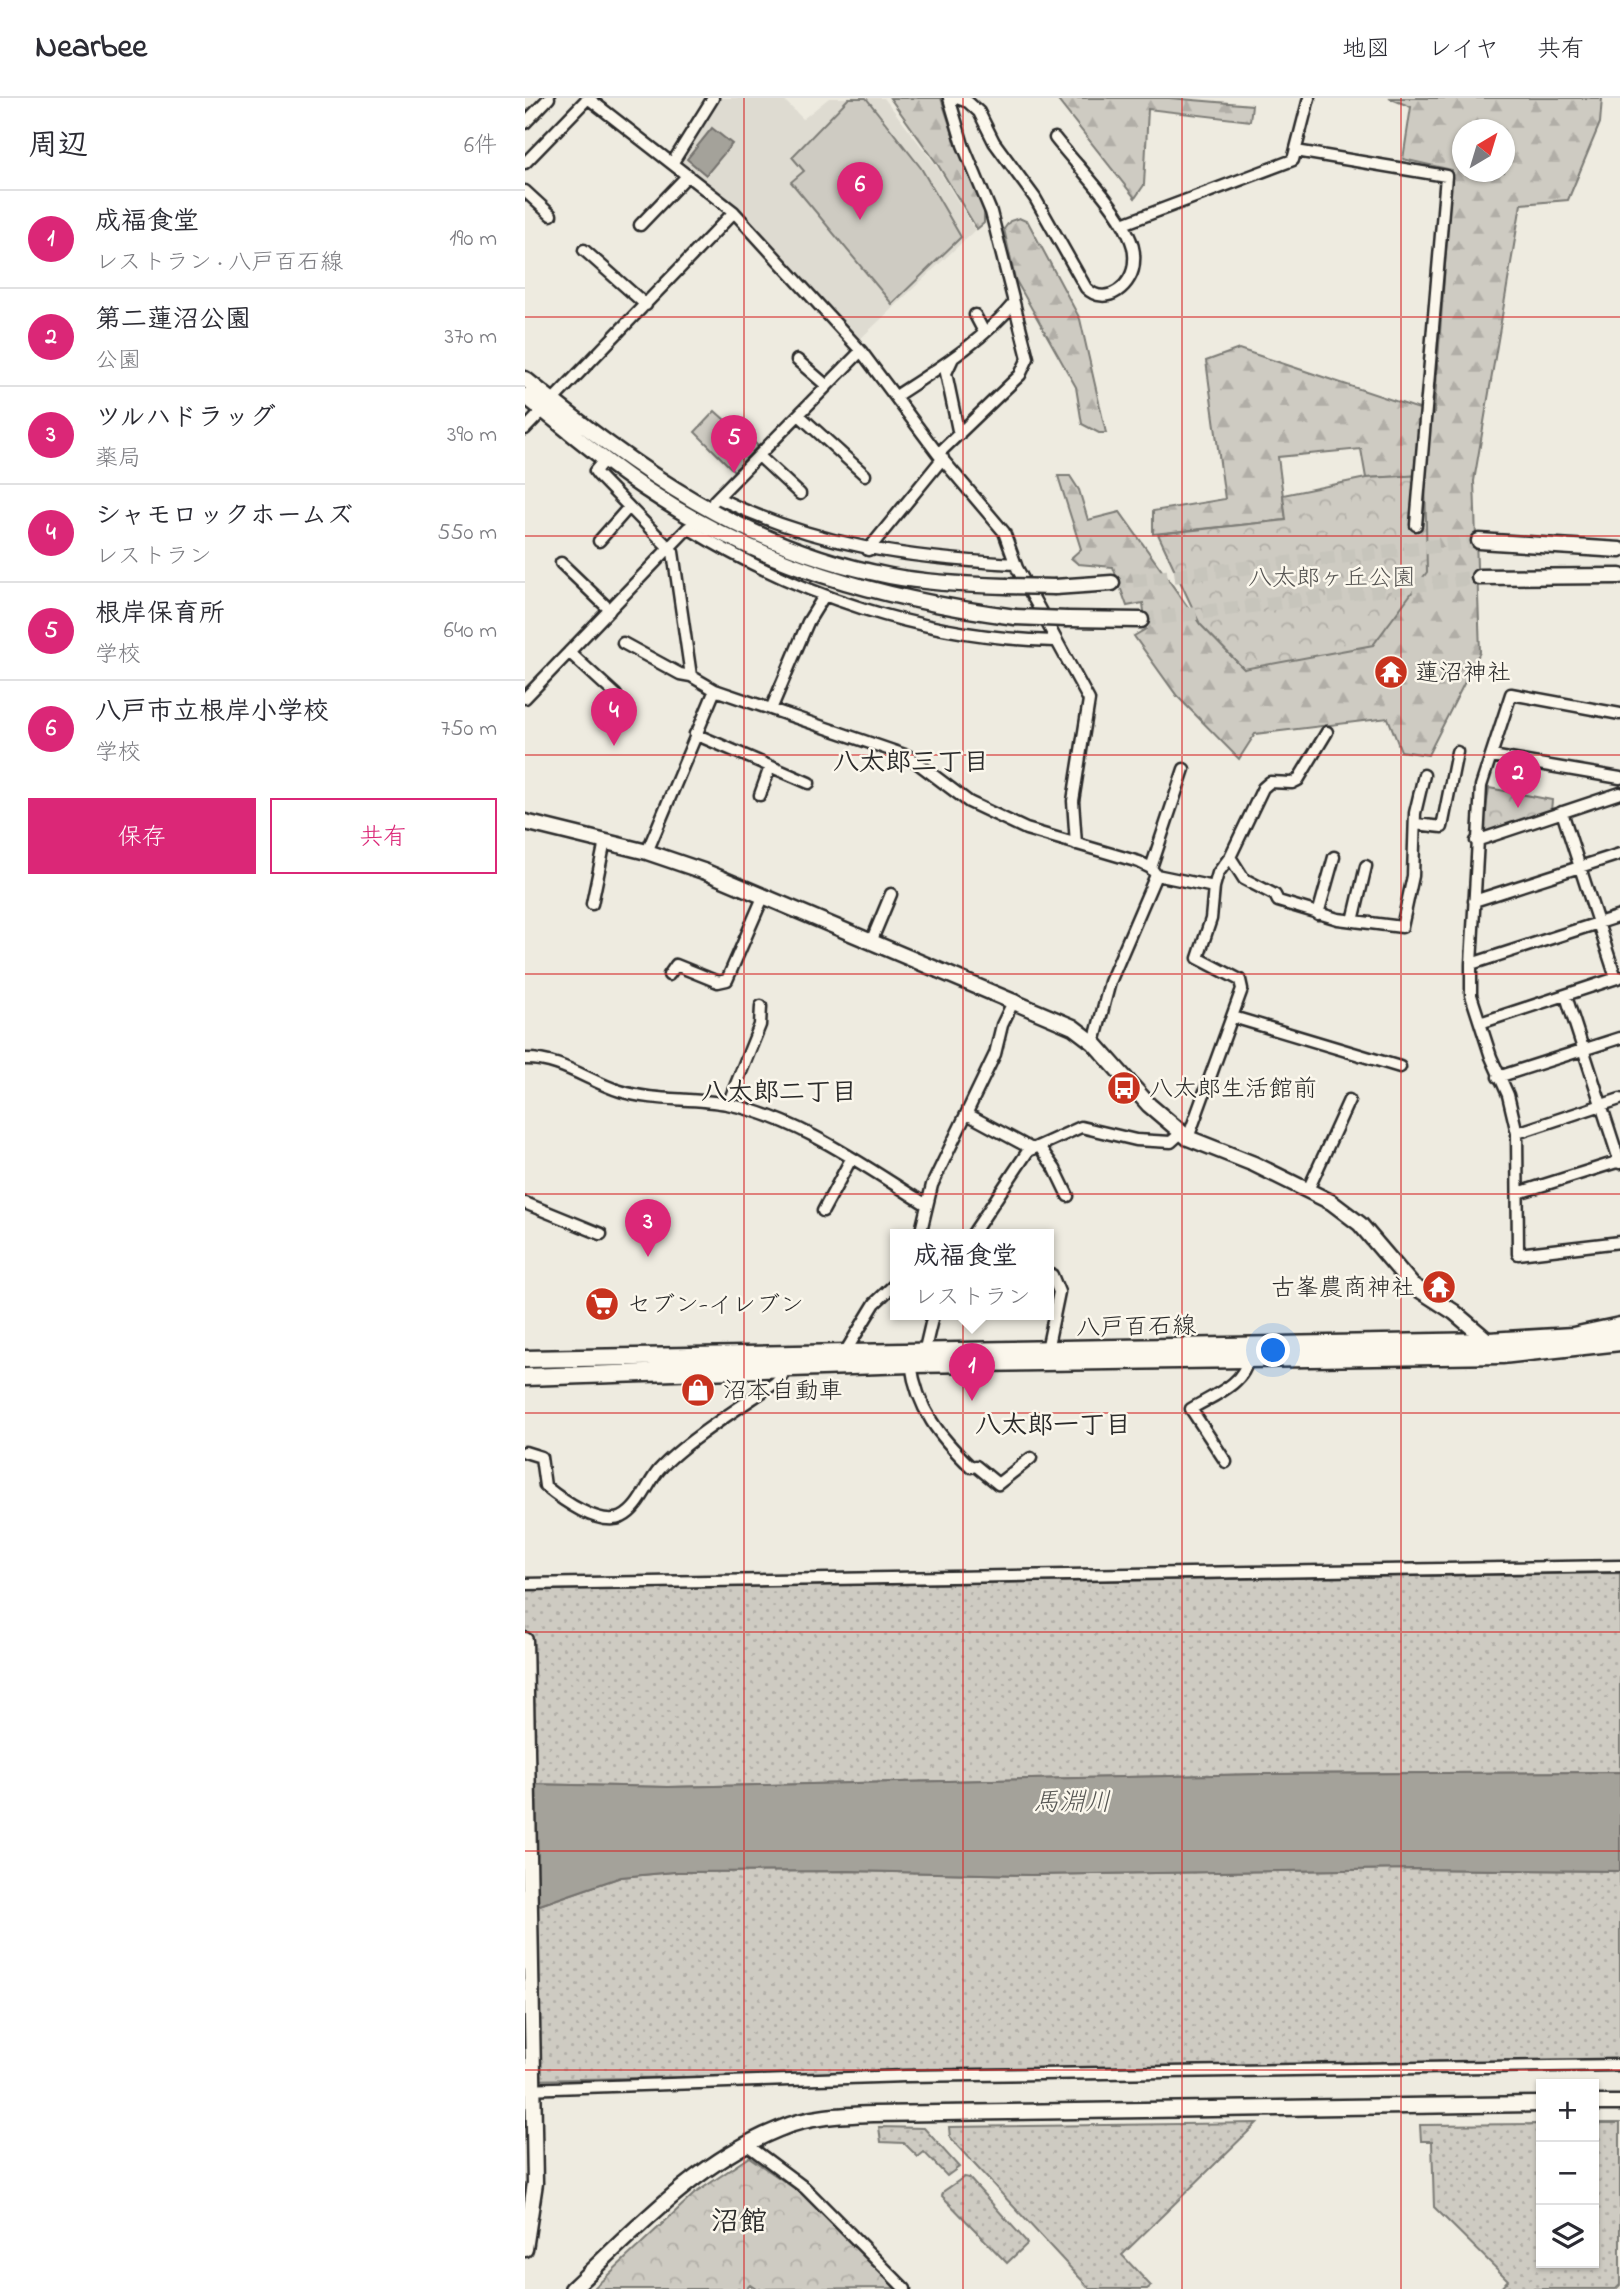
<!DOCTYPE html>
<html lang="ja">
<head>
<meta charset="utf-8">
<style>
  :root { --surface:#fff; --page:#f2f2f3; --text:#2b2b33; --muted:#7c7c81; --line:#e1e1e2; --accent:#db2777 }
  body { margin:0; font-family:"Indie Flower","Klee One",sans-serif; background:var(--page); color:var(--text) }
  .controls { position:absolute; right:21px; bottom:21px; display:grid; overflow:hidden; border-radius:0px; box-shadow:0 2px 5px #0004 }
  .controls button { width:63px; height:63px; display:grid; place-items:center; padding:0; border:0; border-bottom:2px solid var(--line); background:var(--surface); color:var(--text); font:35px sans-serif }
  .compass { position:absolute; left:927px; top:21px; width:63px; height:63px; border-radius:50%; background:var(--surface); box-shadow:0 2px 5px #0004; rotate:38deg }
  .you { position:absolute; left:749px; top:1253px; width:24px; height:24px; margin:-18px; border:5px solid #fff; border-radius:50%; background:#1a73e8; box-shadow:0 0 0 10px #1a73e833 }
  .badge { display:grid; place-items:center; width:46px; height:46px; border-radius:50%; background:var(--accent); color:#fff; font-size:23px; font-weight:700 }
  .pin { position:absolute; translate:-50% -58px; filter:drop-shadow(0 2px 4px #0008) }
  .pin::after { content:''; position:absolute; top:37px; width:24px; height:21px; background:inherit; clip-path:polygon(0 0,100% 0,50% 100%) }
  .popup { position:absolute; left:365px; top:1131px; width:164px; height:91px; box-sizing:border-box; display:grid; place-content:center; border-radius:0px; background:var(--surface); filter:drop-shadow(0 2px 5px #0005); font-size:23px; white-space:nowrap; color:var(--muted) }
  .popup b { font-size:26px; color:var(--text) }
  .popup::after { content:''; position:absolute; left:50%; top:100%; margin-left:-14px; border:14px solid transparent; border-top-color:var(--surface) }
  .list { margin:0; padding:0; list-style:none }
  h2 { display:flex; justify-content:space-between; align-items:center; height:91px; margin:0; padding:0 28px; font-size:30px }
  h2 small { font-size:23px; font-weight:400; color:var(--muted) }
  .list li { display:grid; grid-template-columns:46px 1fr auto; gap:21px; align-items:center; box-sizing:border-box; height:98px; padding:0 28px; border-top:2px solid var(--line) }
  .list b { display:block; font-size:26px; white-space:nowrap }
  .list p { margin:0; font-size:23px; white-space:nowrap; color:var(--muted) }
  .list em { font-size:23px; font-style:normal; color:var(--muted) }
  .actions { display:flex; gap:14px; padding:21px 28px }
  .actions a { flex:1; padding:16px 0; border:2px solid var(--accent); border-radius:0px; text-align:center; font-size:24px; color:var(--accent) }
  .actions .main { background:var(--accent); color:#fff }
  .icon { flex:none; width:38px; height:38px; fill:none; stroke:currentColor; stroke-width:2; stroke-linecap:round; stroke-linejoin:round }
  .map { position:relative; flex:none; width:1095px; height:2191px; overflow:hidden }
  header { display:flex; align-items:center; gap:42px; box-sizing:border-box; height:98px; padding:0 35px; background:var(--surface); border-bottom:2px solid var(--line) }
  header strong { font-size:33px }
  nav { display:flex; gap:38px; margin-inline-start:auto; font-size:24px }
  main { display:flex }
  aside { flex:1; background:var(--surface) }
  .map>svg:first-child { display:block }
  .built { fill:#dedbd1 }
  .grass { fill:url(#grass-dots); stroke:#7c7b76; stroke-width:2 }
  .forest { fill:url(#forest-firs); stroke:#7c7b76; stroke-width:2; fill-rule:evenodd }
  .park { fill:url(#park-crowns); stroke:#7c7b76; stroke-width:2 }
  .pitch { fill:#cecbc2; stroke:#7c7b76; stroke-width:2 }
  .water { fill:#a4a29a; stroke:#74726e; stroke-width:2 }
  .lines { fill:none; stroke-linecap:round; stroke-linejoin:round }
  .secondary-tunnel { stroke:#c7c5bc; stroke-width:14; stroke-dasharray:14 7; stroke-linecap:butt }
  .street-casing { stroke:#2b2b2b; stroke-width:15 }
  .secondary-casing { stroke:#2b2b2b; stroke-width:19 }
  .primary-casing { stroke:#2b2b2b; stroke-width:21 }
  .street { stroke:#fbf7ec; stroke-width:10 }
  .secondary { stroke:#fbf7ec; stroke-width:14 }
  .primary { stroke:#fbf7ec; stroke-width:16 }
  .secondary-bridge-casing { stroke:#2b2b2b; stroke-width:19; stroke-linecap:butt }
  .secondary-bridge { stroke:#fbf7ec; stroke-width:14 }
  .grid { fill:none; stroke:#d62828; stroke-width:2; stroke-opacity:0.55 }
  .labels { text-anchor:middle; stroke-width:5; stroke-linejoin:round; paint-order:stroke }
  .park-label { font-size:24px; fill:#545351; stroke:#fbf7ec }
  .poi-label { font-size:24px; fill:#2b2b2b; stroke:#fbf7ec; text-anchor:start }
  .street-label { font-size:24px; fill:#2b2b2b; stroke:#fbf7ec }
  .neighbourhood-label { font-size:26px; font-weight:bold; fill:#2b2b2b; stroke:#fbf7ec }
  .water-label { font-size:26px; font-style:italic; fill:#555552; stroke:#fbf7ec }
  .quarter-label { font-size:28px; font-weight:bold; fill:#2b2b2b; stroke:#fbf7ec }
</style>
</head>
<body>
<header>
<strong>Nearbee</strong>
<nav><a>地図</a><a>レイヤ</a><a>共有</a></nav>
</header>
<main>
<aside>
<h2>周辺<small>6件</small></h2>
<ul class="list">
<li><span class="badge">1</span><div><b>成福食堂</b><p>レストラン · 八戸百石線</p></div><em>190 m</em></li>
<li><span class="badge">2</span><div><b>第二蓮沼公園</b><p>公園</p></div><em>370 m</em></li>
<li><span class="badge">3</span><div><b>ツルハドラッグ</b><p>薬局</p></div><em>390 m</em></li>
<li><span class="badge">4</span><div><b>シャモロックホームズ</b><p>レストラン</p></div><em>550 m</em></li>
<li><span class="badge">5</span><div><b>根岸保育所</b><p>学校</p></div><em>640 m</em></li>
<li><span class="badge">6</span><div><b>八戸市立根岸小学校</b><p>学校</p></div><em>750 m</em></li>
</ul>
<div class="actions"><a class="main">保存</a><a>共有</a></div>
</aside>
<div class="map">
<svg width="1095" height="2191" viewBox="0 0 1095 2191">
  <defs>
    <pattern id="grass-dots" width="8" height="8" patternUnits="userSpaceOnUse" patternTransform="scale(1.75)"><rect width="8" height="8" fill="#cecbc2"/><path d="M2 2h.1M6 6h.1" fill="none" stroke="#b1aea7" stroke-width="1.8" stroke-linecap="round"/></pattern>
    <pattern id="forest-firs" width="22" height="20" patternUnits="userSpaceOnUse" patternTransform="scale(1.75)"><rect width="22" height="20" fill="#cecbc2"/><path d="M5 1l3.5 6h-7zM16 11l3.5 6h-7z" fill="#b1aea7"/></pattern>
    <pattern id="park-crowns" width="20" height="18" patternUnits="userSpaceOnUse" patternTransform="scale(1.75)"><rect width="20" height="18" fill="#cecbc2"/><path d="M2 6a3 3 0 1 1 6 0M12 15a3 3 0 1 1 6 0" fill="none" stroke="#b1aea7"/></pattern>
  </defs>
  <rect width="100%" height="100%" fill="#eeebe0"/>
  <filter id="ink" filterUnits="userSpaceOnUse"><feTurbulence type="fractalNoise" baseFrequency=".0143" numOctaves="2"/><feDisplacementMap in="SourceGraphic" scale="14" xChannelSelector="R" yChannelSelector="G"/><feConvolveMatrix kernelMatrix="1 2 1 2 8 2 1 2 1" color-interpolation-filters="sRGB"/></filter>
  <g filter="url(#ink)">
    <path class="built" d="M194,0H257L278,21L304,0H359L412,69L450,132L334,242L216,113L155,63Z"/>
    <path class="grass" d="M1095,1475V1674L740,1676L143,1689L0,1686V1492Z
      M886,1771L1095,1773V1962L0,1982V1812L96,1779L149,1774L325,1773L505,1777Z
      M732,2025L597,2157L626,2188L622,2191H565L425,2040L424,2029Z
      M1069,2025H1095V2187L1091,2191H975L983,2182L909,2109L907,2043H896L895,2027L1016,2026V2165H1069Z
      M354,2029L399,2030L434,2069L422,2078L399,2054L393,2059L379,2045L356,2044Z
      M439,2079L444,2080L500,2142L502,2146L482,2165L417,2098L419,2093Z"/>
    <path class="forest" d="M365,0H416L432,49L459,108V125L452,131L413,67Z
      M531,0H644L727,7L725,23L623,11L619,87L610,100Z
      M864,0H1077L1075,25L1043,102L996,106L949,383L955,554L903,657L876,653L863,620L730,636L714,661L652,598L609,538L621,531L618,505L602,508L588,469L553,466L546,460L556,451L533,378H545L554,392L563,422L595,414L675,526L719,571L900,377L841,380L836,351L753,359L761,422L628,436V413L700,401L681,263L714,251L909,316L927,72L878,61L886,9ZM937,32H979V74H937Z
      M494,120L503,124L555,221L581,335H574L557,326L551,289L490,181L479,131L485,123Z"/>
    <path class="park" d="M900,377L902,474L848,547L719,571L675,526L633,436L761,422L758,397L841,380Z
      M964,690L1027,702L1026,713L962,734L958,731Z
      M224,2059L276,2095L371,2190L231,2191L225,2187L221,2191H68L169,2096Z"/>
    <path class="pitch" d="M324,0H341L396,70L436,139L367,206L266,84L279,73L267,59Z
      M190,313L210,331L213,328L233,348L209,373L170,334Z"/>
    <path class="water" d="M187,30L207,46L181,77L162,61Z
      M1095,1674V1773L886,1771L505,1777L325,1773L149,1774L96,1779L0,1812V1686L143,1689L740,1676Z"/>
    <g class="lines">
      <path class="secondary-tunnel" d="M587,485L954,443
        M616,522L954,479"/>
      <g class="street-casing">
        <path id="street" d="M63,0L209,114L336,253L413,356L479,434L492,470L564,602L548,703L551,746
          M432,0L443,4L454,14L469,44L510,100L561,190C581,210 609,187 609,163C610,154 607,144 603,136C591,107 551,67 530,40
          M0,25L24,0
          M771,53L921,78L891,427
          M148,64L188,0
          M0,65L63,0
          M0,93L26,117
          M598,126L768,62L784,0
          M115,127L163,77
          M59,152L121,207
          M450,217L459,234
          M428,260L421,275L434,337
          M272,262L302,288
          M371,298C412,271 457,244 489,205
          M274,317L340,377
          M0,331L209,114
          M413,356L495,277L503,260L466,114L438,47L424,0
          M234,358L275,396
          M80,361L70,373L73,377L148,454L166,578L190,592
          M193,400C292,448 382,460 490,466
          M189,403L336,253
          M74,443L104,409
          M343,452L418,360
          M36,465L85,512
          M98,545L155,576L166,578
          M44,554L91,597
          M0,600L163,430C274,498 399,540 529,543
          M247,609L283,524L299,498
          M1095,616L986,596L956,688L946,866V897L966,959L983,997L992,1035L993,1156L1095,1144
          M170,636L284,685
          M967,658L1095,680
          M235,697L245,669
          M1037,714L1091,880
          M891,726L917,729L932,654
          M951,743L1095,695
          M122,754L190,592L383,658L444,704L501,731L614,764L626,770L631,777L585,884L569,945
          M705,759L719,781L750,797L753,803L813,821L877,829L888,778L890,715L899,677
          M626,770L659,671
          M631,777L689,789L693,775L705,759L738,690L745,684L767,685L773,682L802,634
          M949,803L1095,756
          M67,806L80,743
          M793,816L809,759
          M828,823L841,768
          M346,844L366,796
          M946,866L1095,818
          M144,877L151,867L193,884L202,882L239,797
          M1041,898L1095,1065
          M708,919L875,969
          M955,925L1095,879
          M0,961C35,960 63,983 95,993C130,1004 166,999 202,1006C276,1021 339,1068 402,1107
          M973,979L1095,940
          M203,1006L235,927L236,908
          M442,1016L507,1051
          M992,1035L1095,1001
          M663,1040L717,891L715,882L673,860L686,821L689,789
          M514,1048L530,1071L543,1098
          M783,1092L824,1002
          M993,1095L1095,1063
          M0,1105L76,1136
          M298,1113L326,1061
          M395,1137L407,1087L470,956L477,927L489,902
          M447,1137L503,1053L556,1029L611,1042L646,1044L657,1034
          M522,1252L534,1194L527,1177
          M399,1255L408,1217
          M319,1256L350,1205L370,1186
          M386,1266C392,1311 415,1339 446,1369L451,1368L473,1386L506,1360
          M0,1354L16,1359L20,1388C37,1402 74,1429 97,1419C114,1411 122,1386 134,1372C159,1344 217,1308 250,1285L257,1278L258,1270
          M701,1364L666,1311C685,1299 721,1286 722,1261
          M0,1486L1095,1468
          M0,1991L380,1978L1095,1967
          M221,2046L280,2090L380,2191"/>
      </g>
      <g class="secondary-casing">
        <path id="secondary" d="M0,281C113,372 218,450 365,478C403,485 442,487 481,488
          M0,298C40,329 79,364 122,392C235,468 357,501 490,519
          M954,443L1095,452
          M954,479L1095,478
          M530,489L587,485
          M542,521L616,522
          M0,724L122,754L181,774L548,929L569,945L624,1007L663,1040L729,1066L806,1104L835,1126L887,1187L929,1214L969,1248
          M0,1542L10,2085L0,2151
          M1069,2005H1095
          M47,2191C110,2132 172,2064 254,2031C284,2018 317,2017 349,2016L1016,2006"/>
      </g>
      <g class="primary-casing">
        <path id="primary" d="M0,1261L964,1243L1048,1238L1095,1228
          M0,1279L386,1266L977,1257L1095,1244"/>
      </g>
      <use href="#street" class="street"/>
      <use href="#secondary" class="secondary"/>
      <use href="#primary" class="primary"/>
      <g class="secondary-bridge-casing">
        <path id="secondary-bridge" d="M481,488L530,489
          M490,519L542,521"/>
      </g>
      <use href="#secondary-bridge" class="secondary-bridge"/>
    </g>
  </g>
  <path class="grid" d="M219,0V2191M438,0V2191M657,0V2191M876,0V2191M0,219H1095M0,438H1095M0,657H1095M0,876H1095M0,1096H1095M0,1315H1095M0,1534H1095M0,1753H1095M0,1972H1095"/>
  <defs>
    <g id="temple-disc" transform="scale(1.75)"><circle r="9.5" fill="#c8321e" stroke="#fbf7ec"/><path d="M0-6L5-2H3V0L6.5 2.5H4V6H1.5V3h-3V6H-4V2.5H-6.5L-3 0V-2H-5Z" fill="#fff"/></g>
    <g id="bus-disc" transform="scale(1.75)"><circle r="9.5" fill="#c8321e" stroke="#fbf7ec"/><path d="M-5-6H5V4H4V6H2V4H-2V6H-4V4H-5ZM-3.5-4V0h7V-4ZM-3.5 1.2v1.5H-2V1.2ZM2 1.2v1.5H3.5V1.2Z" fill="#fff"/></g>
    <g id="supermarket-disc" transform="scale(1.75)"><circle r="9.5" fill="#c8321e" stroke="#fbf7ec"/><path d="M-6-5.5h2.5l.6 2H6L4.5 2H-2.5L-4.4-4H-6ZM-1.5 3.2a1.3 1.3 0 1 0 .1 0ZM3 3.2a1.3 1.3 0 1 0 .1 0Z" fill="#fff"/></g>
    <g id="shop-disc" transform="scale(1.75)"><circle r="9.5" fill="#c8321e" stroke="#fbf7ec"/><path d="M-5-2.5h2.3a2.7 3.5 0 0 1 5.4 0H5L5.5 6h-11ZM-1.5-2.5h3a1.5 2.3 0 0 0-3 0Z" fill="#fff"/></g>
  </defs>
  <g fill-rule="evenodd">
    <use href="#temple-disc" x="866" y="574"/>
    <use href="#bus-disc" x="599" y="990"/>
    <use href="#temple-disc" x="914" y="1189"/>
    <use href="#supermarket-disc" x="77" y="1206"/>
    <use href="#shop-disc" x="173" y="1292"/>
  </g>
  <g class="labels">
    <g class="park-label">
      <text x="807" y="487">八太郎ヶ丘公園</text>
    </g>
    <g class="poi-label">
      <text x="890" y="582">蓮沼神社</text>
      <text x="624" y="998">八太郎生活館前</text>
      <text x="890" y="1197" text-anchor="end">古峯農商神社</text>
      <text x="102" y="1214">セブン-イレブン</text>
      <text x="198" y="1300">沼本自動車</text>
    </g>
    <g class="street-label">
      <text transform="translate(611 1228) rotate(-1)" y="8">八戸百石線</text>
    </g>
    <g class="neighbourhood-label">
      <text x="386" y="672">八太郎三丁目</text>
      <text x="254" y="1002">八太郎二丁目</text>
      <text x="528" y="1335">八太郎一丁目</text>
    </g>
    <g class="water-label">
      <text x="547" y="1712">馬淵川</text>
    </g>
    <g class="quarter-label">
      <text x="214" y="2132">沼館</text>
    </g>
  </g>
</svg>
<div class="controls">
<button>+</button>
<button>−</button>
<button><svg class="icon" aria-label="layers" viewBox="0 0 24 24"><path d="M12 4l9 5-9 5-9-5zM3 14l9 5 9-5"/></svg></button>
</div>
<svg class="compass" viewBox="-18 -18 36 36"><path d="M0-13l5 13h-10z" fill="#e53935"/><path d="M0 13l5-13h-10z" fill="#7c7c81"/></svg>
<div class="you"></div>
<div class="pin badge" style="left:447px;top:1303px">1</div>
<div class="popup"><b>成福食堂</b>レストラン</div>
<div class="pin badge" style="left:993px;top:710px">2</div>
<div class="pin badge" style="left:123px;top:1159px">3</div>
<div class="pin badge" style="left:89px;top:648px">4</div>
<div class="pin badge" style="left:209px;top:375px">5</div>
<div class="pin badge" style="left:335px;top:122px">6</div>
</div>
</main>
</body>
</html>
